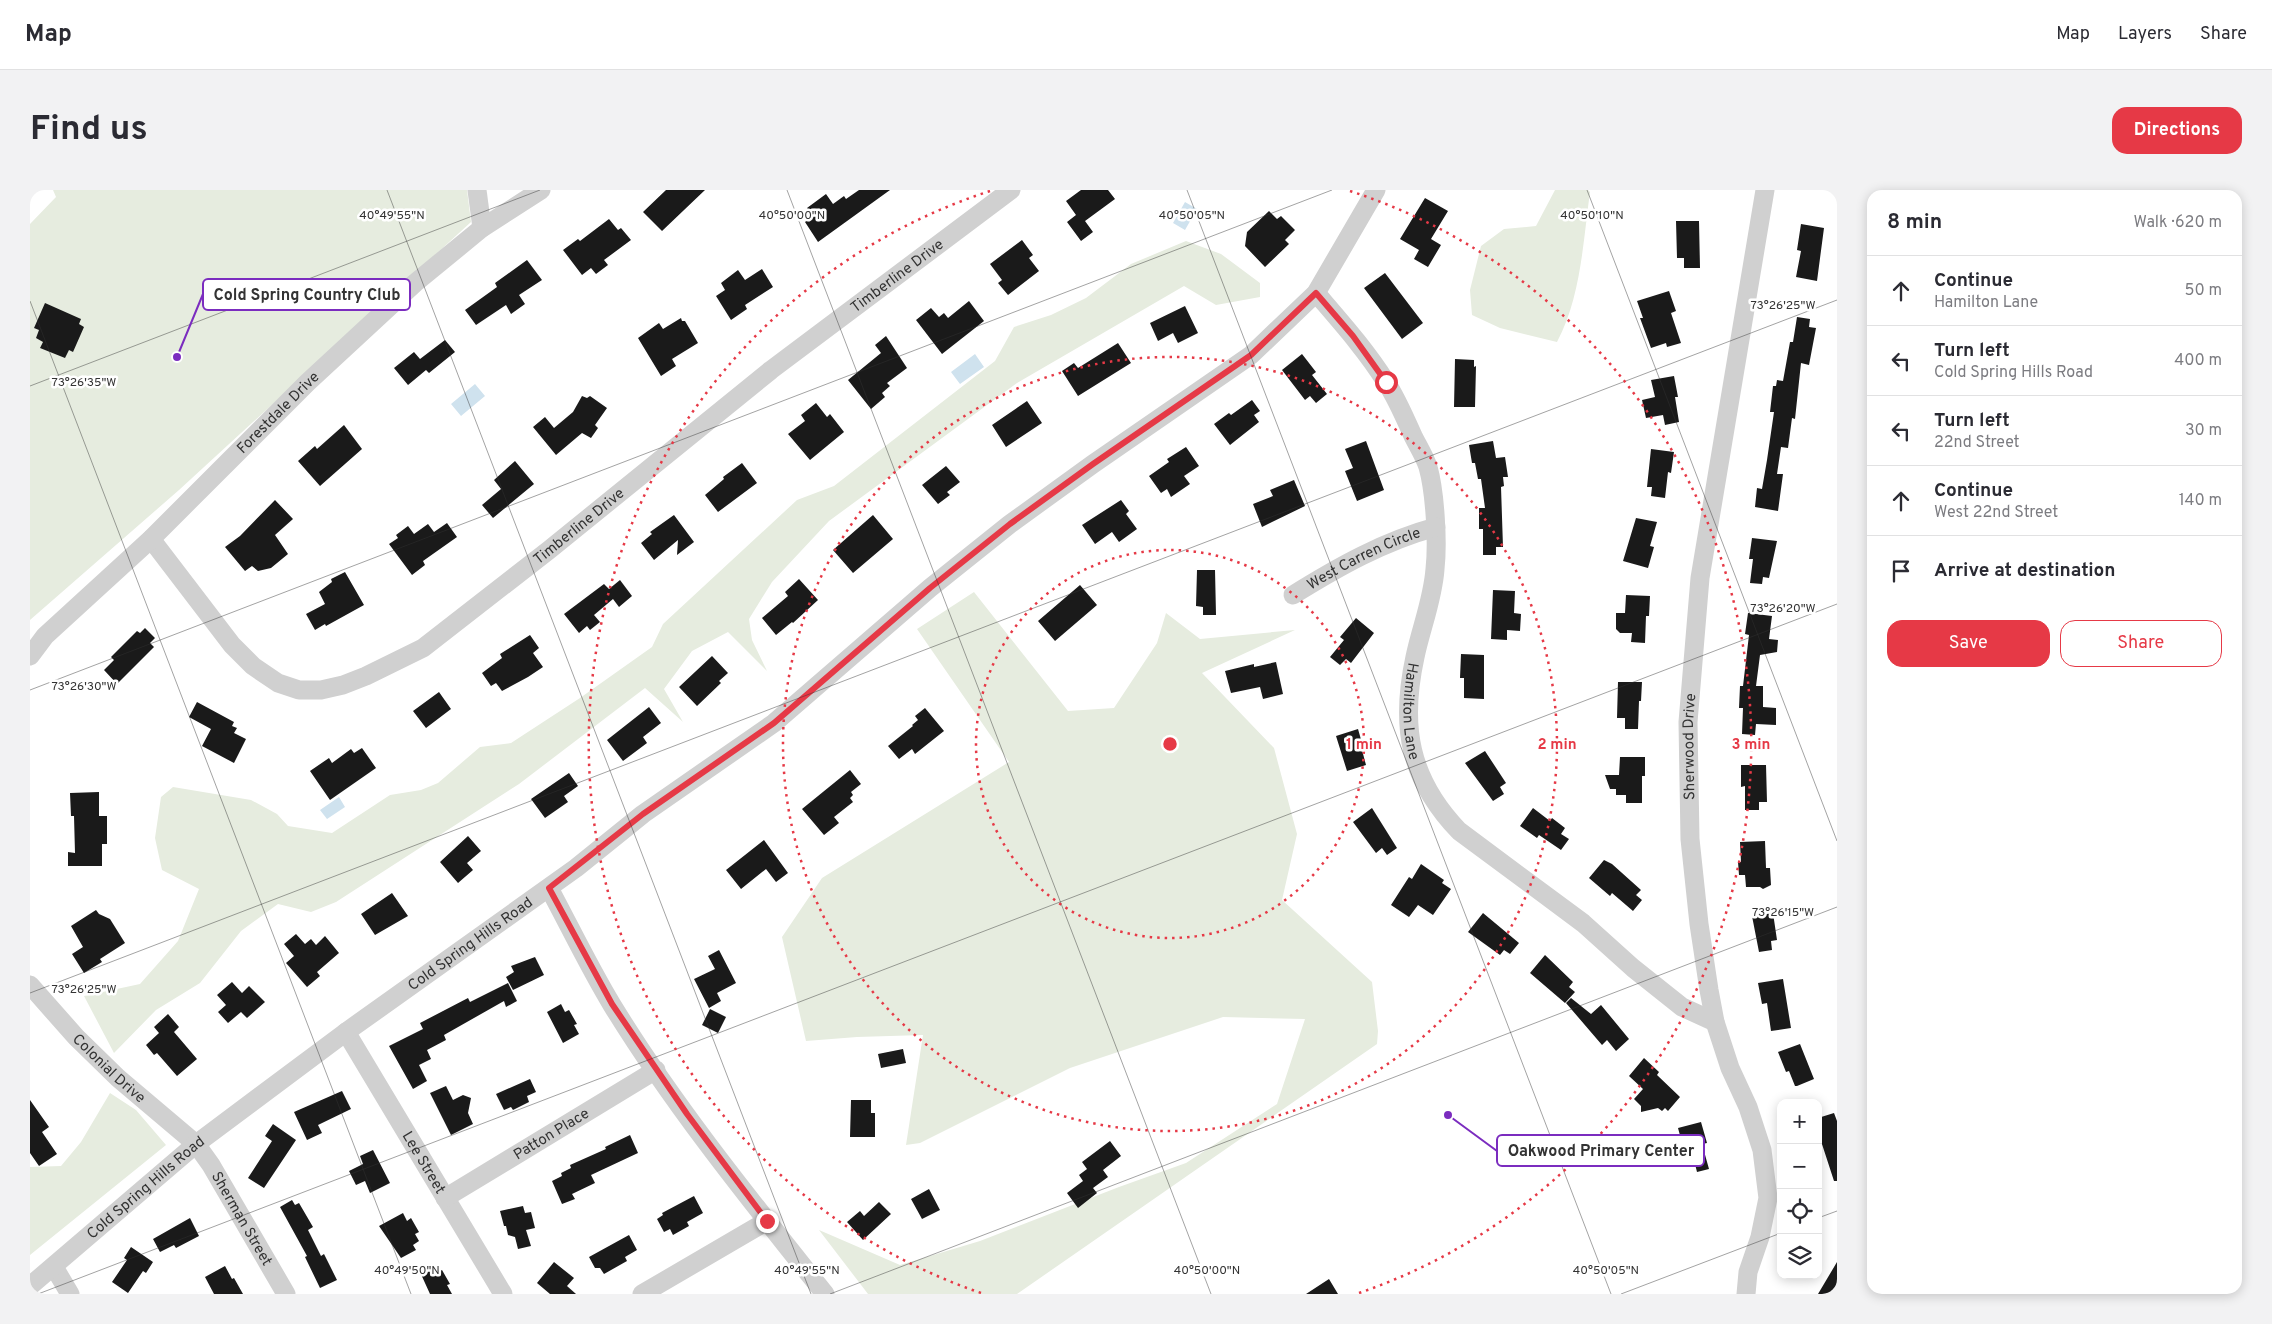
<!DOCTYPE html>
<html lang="en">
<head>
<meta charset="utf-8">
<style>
  :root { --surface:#fff; --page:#f2f2f3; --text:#2b2b33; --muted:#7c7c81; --line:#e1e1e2; --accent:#e63946 }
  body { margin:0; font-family:Overpass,sans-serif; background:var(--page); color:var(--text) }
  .controls { position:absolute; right:15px; bottom:15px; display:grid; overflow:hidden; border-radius:10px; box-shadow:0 2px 12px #0003 }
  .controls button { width:45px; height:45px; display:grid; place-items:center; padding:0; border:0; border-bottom:1px solid var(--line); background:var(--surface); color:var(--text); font:25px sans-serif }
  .stop { position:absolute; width:15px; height:15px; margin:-11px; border:4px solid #e63946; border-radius:50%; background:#fff }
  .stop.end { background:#e63946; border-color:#fff; box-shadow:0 1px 5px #0008 }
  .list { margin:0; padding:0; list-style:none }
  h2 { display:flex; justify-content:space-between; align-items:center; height:65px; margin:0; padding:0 20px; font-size:21px }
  h2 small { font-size:16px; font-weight:400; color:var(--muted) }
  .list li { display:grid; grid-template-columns:32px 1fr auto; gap:15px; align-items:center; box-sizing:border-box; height:70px; padding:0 20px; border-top:1px solid var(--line) }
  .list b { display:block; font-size:19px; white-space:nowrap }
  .list p { margin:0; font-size:16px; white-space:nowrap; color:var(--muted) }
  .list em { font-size:16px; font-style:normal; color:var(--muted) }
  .actions { display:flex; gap:10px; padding:15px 20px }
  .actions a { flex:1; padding:11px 0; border:1px solid var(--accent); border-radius:15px; text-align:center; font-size:18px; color:var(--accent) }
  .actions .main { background:var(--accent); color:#fff }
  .icon { flex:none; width:28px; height:28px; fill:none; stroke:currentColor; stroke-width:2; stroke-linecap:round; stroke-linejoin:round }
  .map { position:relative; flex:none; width:1807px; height:1104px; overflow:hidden; border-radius:15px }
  header { display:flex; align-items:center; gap:30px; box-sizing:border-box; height:70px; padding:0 25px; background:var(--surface); border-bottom:1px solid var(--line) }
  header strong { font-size:24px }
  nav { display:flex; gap:28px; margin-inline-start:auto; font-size:18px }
  .intro { display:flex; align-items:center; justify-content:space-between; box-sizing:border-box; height:120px; padding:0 30px }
  h1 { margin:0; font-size:35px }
  .button { padding:12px 22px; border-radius:15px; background:var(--accent); color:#fff; font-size:18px; font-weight:700 }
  main { display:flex; gap:30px; padding:0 30px }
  aside { flex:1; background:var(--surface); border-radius:15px; box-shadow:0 2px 12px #0003 }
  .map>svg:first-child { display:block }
  .green { fill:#e6ecdf }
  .water { fill:#cfe2ee }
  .building { fill:#1a1a1a }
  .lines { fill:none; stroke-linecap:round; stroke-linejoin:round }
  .minor { stroke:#d0d0d0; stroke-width:19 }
  .route { stroke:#e63946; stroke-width:6 }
  .ticks { fill:none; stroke:#333; stroke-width:1; stroke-opacity:0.45 }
  .ring { fill:none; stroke:#e63946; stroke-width:2.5; stroke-dasharray:2.5 5 }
  .labels { text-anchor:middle; stroke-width:5; stroke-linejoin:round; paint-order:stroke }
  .street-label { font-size:15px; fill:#333; stroke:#fff }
  .ticks-label { font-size:12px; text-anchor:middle; fill:#333; stroke:#fff; stroke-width:5; stroke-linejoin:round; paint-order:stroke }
  .centre { fill:#e63946; stroke:#fff; stroke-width:2.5 }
  .ring-label { font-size:15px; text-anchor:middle; font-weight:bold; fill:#e63946; stroke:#fff; stroke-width:5; stroke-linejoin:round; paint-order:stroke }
  .leader { fill:none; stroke:#7b2cbf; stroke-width:2 }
  .callout-dot { fill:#7b2cbf; stroke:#fff; stroke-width:2 }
  .callout { fill:#fff; stroke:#7b2cbf; stroke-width:2 }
  .callout-label { font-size:16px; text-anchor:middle; font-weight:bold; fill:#333 }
</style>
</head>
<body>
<header>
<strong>Map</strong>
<nav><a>Map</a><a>Layers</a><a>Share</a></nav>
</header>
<div class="intro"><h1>Find us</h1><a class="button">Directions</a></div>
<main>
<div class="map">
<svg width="1807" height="1104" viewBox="0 0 1807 1104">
  <rect width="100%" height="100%" fill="#fff"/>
  <path class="green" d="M23,0H437L441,32L149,300L0,430V34L26,7Z
    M1525,0H1558L1560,2C1553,52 1551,107 1527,152L1470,138L1442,125L1440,100L1451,56L1474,39L1506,36Z
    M1156,51L1191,64L1230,93V107L1186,115L1154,96L987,193L799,331L742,392L719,429L722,450L737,481L698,442L662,461L634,499L653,532L615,498L489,594L306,712L281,722L248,714L211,741L170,793L126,820L84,863L54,806L110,794L148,751L169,699L132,680L125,648L131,607L143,597L221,610L247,624L258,636L302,643L360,605L391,600L408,593L450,557L481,553L550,508L622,457L633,434L767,310L804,296L965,171L984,137L1021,125L1056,108L1101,74Z
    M944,402L1038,521L1084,518L1127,453L1136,423L1170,449L1265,440L1172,483L1244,558L1267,644L1252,710L1342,792L1348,841L1347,854L987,1104H838L789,1040L870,1075L950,1051L1089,997L1156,973L1247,914L1275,829L1193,827L1040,878L890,953L876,955L893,845L827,847L776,851L752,747L792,688L979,572L887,439Z
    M80,903L106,920L136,955L0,1065V977L31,976L51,952Z"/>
  <path class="water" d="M1155,12L1167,19L1155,40L1143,33Z
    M945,164L954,177L930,194L921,182Z
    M445,194L455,206L431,226L421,214Z
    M309,607L315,617L297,629L290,620Z"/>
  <path class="building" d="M636,0H675L632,41L613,22Z
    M829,0H860L788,52L775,32L783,26L777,18L796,4L803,14L814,6L816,9Z
    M1051,0H1078L1085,9L1055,31L1063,42L1051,51L1037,32L1046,25L1036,11Z
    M1395,8L1418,21L1401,49L1411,55L1398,77L1384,69L1389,60L1370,49Z
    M1239,21L1247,29L1251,26L1265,40L1255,50L1259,54L1235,77L1215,56L1217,42Z
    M579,29L588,40L591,38L601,50L574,70L578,75L566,84L561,78L552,85L533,60L548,49L550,51Z
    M1646,31H1669L1670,78H1654V68H1647Z
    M1771,34L1794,38L1787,91L1766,87L1771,61L1767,60Z
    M992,50L1003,65L999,68L1009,81L978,105L968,93L972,90L960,74Z
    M497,70L512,90L489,105L495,114L481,124L476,115L446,135L435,120L467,97L465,93Z
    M732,79L743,97L715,115L717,119L701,130L686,106L695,100L691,93L708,80L715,90Z
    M1355,83L1393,133L1372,149L1334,98Z
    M1639,101L1646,121L1641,123L1651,153L1637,157L1636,153L1621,158L1610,128H1613L1607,111Z
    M939,111L954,131L912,164L886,130L901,118L909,127L914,123L918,128Z
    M15,113L51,129L49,134L54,137L43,162L39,160L35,168L10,158L13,152L6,148L9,140L4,138Z
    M1155,116L1168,143L1148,153L1143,143L1128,151L1120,133Z
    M1767,127L1780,129L1779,137L1786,138L1779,175L1771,173L1765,229L1762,228L1758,258L1751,257L1747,284H1753L1748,321L1725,317L1727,298L1732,299L1737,270L1744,222H1740L1743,196H1746L1747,190L1753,191L1760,152H1763Z
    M651,128L652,131H655L668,153L642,169L646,176L631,186L608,148L629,133L633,139Z
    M856,146L877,178L857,193L860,196L852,203L855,207L841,219L818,190L851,163L845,155Z
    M415,150L425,162L399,183L396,180L378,195L364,178L384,162L390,169Z
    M1088,153L1101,173L1048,206L1032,181L1044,173L1048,178Z
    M1272,164L1286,182L1282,185L1297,204L1286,213L1280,206L1275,210L1252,180Z
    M1425,169L1444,170V177L1446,176L1445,217H1424Z
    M1644,186L1648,207H1645L1649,232L1635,235L1633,225L1616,228L1612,210L1625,207L1621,190Z
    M552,206L557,208L560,206L577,218L565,235L568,238L561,248L552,243L526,265L503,237L515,227L524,238L543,222Z
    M1222,210L1230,221L1224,225L1229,232L1200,255L1184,234L1199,223L1201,225Z
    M997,211L1012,233L976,257L962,235Z
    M786,213L797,227L800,224L814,242L780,270L758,244L775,231L771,225Z
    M314,235L332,259L290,296L268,271L285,256L287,259Z
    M1336,251L1354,300L1327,311L1315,281L1323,278L1315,259Z
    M1463,251L1466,268L1475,267L1478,287H1473L1474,296L1471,297L1473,357H1466V365H1453V339H1449V318H1455L1451,289H1448L1445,273H1442L1439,255Z
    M1156,257L1169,276L1154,286L1160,294L1141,307L1137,299L1131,303L1119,286L1139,272L1137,269Z
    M1621,259L1644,262L1641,283L1638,282L1635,308L1621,306L1622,297H1617Z
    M485,271L504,294L463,328L452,315L471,299L464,290Z
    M712,273L727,293L688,322L675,305L694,289L693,287Z
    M916,276L930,292L917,302L920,305L908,314L892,295Z
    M1264,290L1275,316L1232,337L1223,314L1243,306L1240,300Z
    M245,310L263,329L245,345L258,364L241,378L228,381L222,376L215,381L195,357L210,346Z
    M1091,310L1099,321L1096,324L1107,339L1089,352L1082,342L1065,354L1052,335Z
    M644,325L664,352L647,365L648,350L624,370L611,353L622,344L620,342Z
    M843,325L863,349L823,383L803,360Z
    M1606,328L1627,332L1620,356L1624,357L1618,378L1593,371Z
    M417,333L427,347L393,371L395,375L382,385L359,354L368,348L366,345L378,336L384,344L398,334L404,342Z
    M1722,348L1747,351L1739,388L1733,387L1732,394L1720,393L1723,369H1719Z
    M1167,380H1185L1186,425H1173V417L1166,416Z
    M315,382L334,415L296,436L295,434L285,440L276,424L295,414L289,402L302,392L301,389Z
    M769,389L788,410L763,433L762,432L746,445L732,428L758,406L755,402Z
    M590,390L602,406L589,417L583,409L564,425L570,432L560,440L557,436L549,443L534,424L574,394L579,399Z
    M1050,395L1067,415L1025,451L1008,431Z
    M1463,400L1485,401L1484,423L1491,424L1490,441L1477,440V450L1461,449Z
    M1596,405L1620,406L1619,426H1616L1615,453L1601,452L1602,443H1590L1586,439V423H1595Z
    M1718,423L1742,426L1739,449L1748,450L1747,462L1730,465L1726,496H1733V517L1746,518V535L1726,534L1725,545L1712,544L1713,518H1709L1710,496H1713L1719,445L1715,444Z
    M1326,428L1344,443L1321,473L1316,469L1310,475L1300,467L1314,450L1310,447Z
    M115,438L125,448L120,453L124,457L87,494L74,480L84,470L81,467L107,441L110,443Z
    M500,445L509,458L503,463L513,477L498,487L472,501L466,493L461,496L452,483L472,468L470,464Z
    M1431,464L1454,465V509L1434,508V488H1430Z
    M682,466L698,483L689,491L691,493L667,516L649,497Z
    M1246,472L1253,504L1233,509L1230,497L1201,503L1195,481L1224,474V477Z
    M1588,492H1612L1611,511H1609L1608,539H1595V528H1587Z
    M409,502L421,519L396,538L383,521Z
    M167,512L204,532L202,536L207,538L204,543L216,549L204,573L172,556L181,539L159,527Z
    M619,517L631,533L613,547L617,553L593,571L577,550Z
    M895,518L914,541L885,564L882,559L869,569L858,556L883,536L882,535L888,530L885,526Z
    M1328,539L1334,560H1332L1336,575L1317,581L1306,546Z
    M332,558L346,578L300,610L280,581L299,568L302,573L321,559L324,563Z
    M1455,561L1476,593L1470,597L1474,604L1463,611L1435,573Z
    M1590,567H1615V586H1612V613H1596V605H1586V599H1580L1575,585H1589Z
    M1711,575H1736L1737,612H1729V620H1715V596L1711,597Z
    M820,580L831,594L821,602L823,605L820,608L823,612L804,627L809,633L794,645L772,619Z
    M539,583L548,596L534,606L538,612L515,628L501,609Z
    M69,602V626H77V654H72V676H38V662L45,663L44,626H41L40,603Z
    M1342,618L1367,658L1357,665L1352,658L1346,663L1323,632Z
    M1503,618L1520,631L1522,628L1535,638L1531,644L1539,649L1531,660L1509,645L1507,648L1490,636Z
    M438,646L451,661L437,673L443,680L428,693L410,672Z
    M734,650L758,683L746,692L736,679L711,699L696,680Z
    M1735,651L1736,678H1740L1741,695L1733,699L1730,697H1716L1715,685H1709L1708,672H1711L1710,652Z
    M1574,670L1582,674L1611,700L1606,705L1612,710L1603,721L1582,703L1580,706L1559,688Z
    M1391,674L1414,690L1412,693L1421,699L1403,725L1388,715L1379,727L1361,715L1379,687L1382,689Z
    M362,703L378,726L345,745L331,724Z
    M66,720L69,724L80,729L95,753L70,769L72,772L54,783L42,764L53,757L41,736Z
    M1453,723L1489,753L1480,764L1474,760L1470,765L1438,742Z
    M1743,723L1747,750L1741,751L1742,760L1729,762L1722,726Z
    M266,744L275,754L281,749L286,755L295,746L309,763L287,782L290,786L277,797L256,773L264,766L254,754Z
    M689,760L706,793L687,803L691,811L679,818L664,789L685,779L678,766Z
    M1515,765L1543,792L1539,797L1545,802L1535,813L1500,783Z
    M505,767L514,785L483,800L476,787L484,782L481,776Z
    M1753,789L1761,838L1741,841L1737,813L1732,814L1728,793Z
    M202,792L212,803L219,796L235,812L217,828L211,822L198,833L188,822L196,815L187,805Z
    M478,793L487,811L476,817L474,811L414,845L416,850L397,860L401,869L389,875L397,891L383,899L359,856L393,839L390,833L438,808L440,812Z
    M1541,808L1561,824L1571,815L1599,849L1586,861L1577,850L1572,855L1536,813Z
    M531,814L535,822L539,820L547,834L544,835L549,844L533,853L517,822Z
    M680,819L696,827L688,843L672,835Z
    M138,824L149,837L144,842L167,869L147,886L127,863L124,865L116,855L129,843L124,837Z
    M1770,854L1784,889L1767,896H1765L1759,881L1756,882L1748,862Z
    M873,859L876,873L851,878L848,864Z
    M1614,868L1629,882L1627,885L1650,907L1638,921L1635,918L1632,921L1628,918L1611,922V916L1604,909L1613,899L1599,886Z
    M500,889L506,902L497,906L499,912L483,920L481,917L474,920L466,904Z
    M416,896L423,910L433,905L441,908L438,923L443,934L421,945L400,903Z
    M312,901L321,919L288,935L292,943L277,950L264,922Z
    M0,910L19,937L12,942L27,964L9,976L0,963Z
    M821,910H841V923H845V947H820Z
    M1804,923L1807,931V991H1804L1790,948H1788V928Z
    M1671,932L1677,953L1672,954L1679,979L1667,982L1665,974L1658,975L1648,938Z
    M243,934L266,950L234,998L218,988L242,951L235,946Z
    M600,945L608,963L561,985L565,993L542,1004L545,1009L532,1014L522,991L532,986L531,983L541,978L540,975L576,959L575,957Z
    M1080,951L1091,966L1073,980L1078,987L1063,998L1067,1003L1048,1018L1037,1003L1053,991L1049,985L1057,979L1052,972Z
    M343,960L360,993L340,1003L335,991L326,995L319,981L333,974L330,966Z
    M899,999L910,1020L892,1029L881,1009Z
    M664,1006L673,1023L657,1032L659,1036L643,1045L640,1039L634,1042L627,1029L633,1025L632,1023Z
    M262,1010L265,1015L269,1013L283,1037L278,1040L291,1066L294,1064L307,1090L290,1098L275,1067L277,1066L250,1017Z
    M849,1012L861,1024L833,1050L817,1032L830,1021L834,1026Z
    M493,1016L495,1023L501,1022L505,1038L496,1040L501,1056L488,1059L485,1047L478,1045L476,1036H474L470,1021Z
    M373,1023L377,1031L381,1028L389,1042L385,1044L389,1051L383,1055L386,1060L371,1068L349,1036Z
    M160,1028L169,1046L146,1058L144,1055L130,1062L123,1049Z
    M599,1045L607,1060L595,1067L597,1071L574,1084L570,1078H565L559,1067Z
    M101,1057L123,1072L116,1083L113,1081L98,1103L82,1092L97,1070L94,1068Z
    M524,1072L544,1088L537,1096L546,1104H520L507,1093Z
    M1807,1072V1104H1788Z
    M403,1074L408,1082L412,1080L420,1094L417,1095L422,1104H400L390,1082Z
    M195,1076L202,1089L204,1088L213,1104H184L175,1087Z
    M1299,1089L1308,1104H1276Z"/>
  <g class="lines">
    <g class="minor">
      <path d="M447,0L452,38"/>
      <path id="s1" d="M1286,103C1310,131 1336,160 1356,192C1367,209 1375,228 1383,246C1388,256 1395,267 1398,277C1405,302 1408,352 1405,379C1403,409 1391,438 1385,467C1370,536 1379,589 1429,641L1553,733L1603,778L1652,817L1685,832"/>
      <path id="s2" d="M121,349L202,455L223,476L248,493L269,500H291L313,495L336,486L393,458L519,360L741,180L981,0"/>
      <path id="s3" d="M1263,405C1308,377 1354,351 1406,337"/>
      <path id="s4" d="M0,466L15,446L121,349L278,192L385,93L452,38L511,0"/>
      <path d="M519,698C540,737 559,777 582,815C644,916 721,1011 795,1104"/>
      <path id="s5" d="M0,795L46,847L88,888L166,954L181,975L256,1104"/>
      <path id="s6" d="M316,842L473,1104"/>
      <path id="s7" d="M415,1008L626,880"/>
      <path d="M24,1077L40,1104"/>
      <path id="s8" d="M0,1096L166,954L316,842L546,678L613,624L744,533L900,398L980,334L1063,274L1221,165L1286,103L1346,0"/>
      <path d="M612,1104L737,1031"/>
      <path id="s9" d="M1716,1104L1718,1082L1730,1047L1738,1008L1732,960L1718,917L1700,878L1685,832L1679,800L1669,734L1660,649L1658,532L1670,388L1735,0"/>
    </g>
  </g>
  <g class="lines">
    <path class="route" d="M737,1031L657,924L582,814L519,698L613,624L744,533L900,398L980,334L1063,274L1221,165L1286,103L1323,146L1356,192"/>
  </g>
  <path class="ticks" d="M357,0L781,1104M757,0L1181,1104M1157,0L1581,1104M1557,0L1807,651M0,111L381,1104M0,196L510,0M0,500L1302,0M0,803L1807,110M1788,1028L1807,1021M8,1104L1807,414M800,1104L1807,717M1591,1104L1751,1043"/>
  <g class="ring">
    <circle cx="1140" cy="554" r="194"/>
    <circle cx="1140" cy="554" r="387"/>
    <path d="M951 1103A581 581 0 0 1 960 1M1320 1A581 581 0 0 1 1329 1103"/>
  </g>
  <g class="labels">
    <g class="street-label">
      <text dy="5" stroke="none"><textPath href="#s2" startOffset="951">Timberline Drive</textPath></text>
      <text dy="5" stroke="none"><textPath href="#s4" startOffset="348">Forestdale Drive</textPath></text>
      <text dy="5" stroke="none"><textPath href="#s2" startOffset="546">Timberline Drive</textPath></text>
      <text dy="5" stroke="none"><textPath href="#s3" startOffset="80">West Carren Circle</textPath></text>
      <text dy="5" stroke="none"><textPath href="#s1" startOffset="456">Hamilton Lane</textPath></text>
      <text dy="5" stroke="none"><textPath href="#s9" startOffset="561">Sherwood Drive</textPath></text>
      <text dy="5" stroke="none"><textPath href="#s8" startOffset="558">Cold Spring Hills Road</textPath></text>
      <text dy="5" stroke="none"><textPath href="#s5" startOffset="115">Colonial Drive</textPath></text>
      <text dy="5" stroke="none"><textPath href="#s7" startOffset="124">Patton Place</textPath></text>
      <text dy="5" stroke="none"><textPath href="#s6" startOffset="152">Lee Street</textPath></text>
      <text dy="5" stroke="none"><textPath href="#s8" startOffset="152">Cold Spring Hills Road</textPath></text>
      <text dy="5" stroke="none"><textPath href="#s5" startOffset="318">Sherman Street</textPath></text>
    </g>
  </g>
  <g class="ticks-label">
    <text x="362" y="29">40°49'55"N</text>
    <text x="762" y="29">40°50'00"N</text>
    <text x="1162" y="29">40°50'05"N</text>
    <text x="1562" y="29">40°50'10"N</text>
    <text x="1753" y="119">73°26'25"W</text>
    <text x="54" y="196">73°26'35"W</text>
    <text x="1753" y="422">73°26'20"W</text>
    <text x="54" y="500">73°26'30"W</text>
    <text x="1753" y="726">73°26'15"W</text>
    <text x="54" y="803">73°26'25"W</text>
    <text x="377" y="1084">40°49'50"N</text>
    <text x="777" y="1084">40°49'55"N</text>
    <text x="1177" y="1084">40°50'00"N</text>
    <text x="1576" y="1084">40°50'05"N</text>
  </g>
  <circle cx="1140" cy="554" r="8" class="centre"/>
  <g class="ring-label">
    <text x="1334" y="559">1 min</text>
    <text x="1527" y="559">2 min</text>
    <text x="1721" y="559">3 min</text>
  </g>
  <path class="leader" d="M147 167L173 104M1418 925L1467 961"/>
  <g class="callout-dot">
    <circle cx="147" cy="167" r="5"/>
    <circle cx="1418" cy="925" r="5"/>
  </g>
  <g class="callout">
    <rect x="173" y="89" width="207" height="31" rx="5"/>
    <rect x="1467" y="945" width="207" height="31" rx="5"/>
  </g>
  <g class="callout-label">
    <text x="277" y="110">Cold Spring Country Club</text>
    <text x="1571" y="966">Oakwood Primary Center</text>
  </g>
</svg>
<div class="controls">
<button>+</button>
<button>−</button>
<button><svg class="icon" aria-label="locate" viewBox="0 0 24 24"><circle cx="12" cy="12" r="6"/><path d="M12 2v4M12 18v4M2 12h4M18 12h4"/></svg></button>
<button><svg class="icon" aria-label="layers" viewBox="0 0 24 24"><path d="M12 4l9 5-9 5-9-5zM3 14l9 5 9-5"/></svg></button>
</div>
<div class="stop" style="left:1356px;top:192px"></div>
<div class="stop end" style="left:737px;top:1031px"></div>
</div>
<aside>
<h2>8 min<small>Walk · 620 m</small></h2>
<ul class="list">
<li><svg class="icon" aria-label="ahead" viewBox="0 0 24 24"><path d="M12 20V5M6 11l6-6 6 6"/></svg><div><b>Continue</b><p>Hamilton Lane</p></div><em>50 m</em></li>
<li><svg class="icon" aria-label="left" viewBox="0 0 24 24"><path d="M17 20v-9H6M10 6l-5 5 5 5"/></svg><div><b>Turn left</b><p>Cold Spring Hills Road</p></div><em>400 m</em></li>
<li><svg class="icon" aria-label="left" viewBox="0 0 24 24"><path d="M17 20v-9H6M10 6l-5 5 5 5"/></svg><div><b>Turn left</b><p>22nd Street</p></div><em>30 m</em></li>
<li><svg class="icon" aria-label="ahead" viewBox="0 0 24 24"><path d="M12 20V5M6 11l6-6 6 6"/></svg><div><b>Continue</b><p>West 22nd Street</p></div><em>140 m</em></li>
<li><svg class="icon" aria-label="arrive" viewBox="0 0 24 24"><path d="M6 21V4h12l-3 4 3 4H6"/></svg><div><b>Arrive at destination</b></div></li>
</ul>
<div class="actions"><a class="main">Save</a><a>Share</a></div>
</aside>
</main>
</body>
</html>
